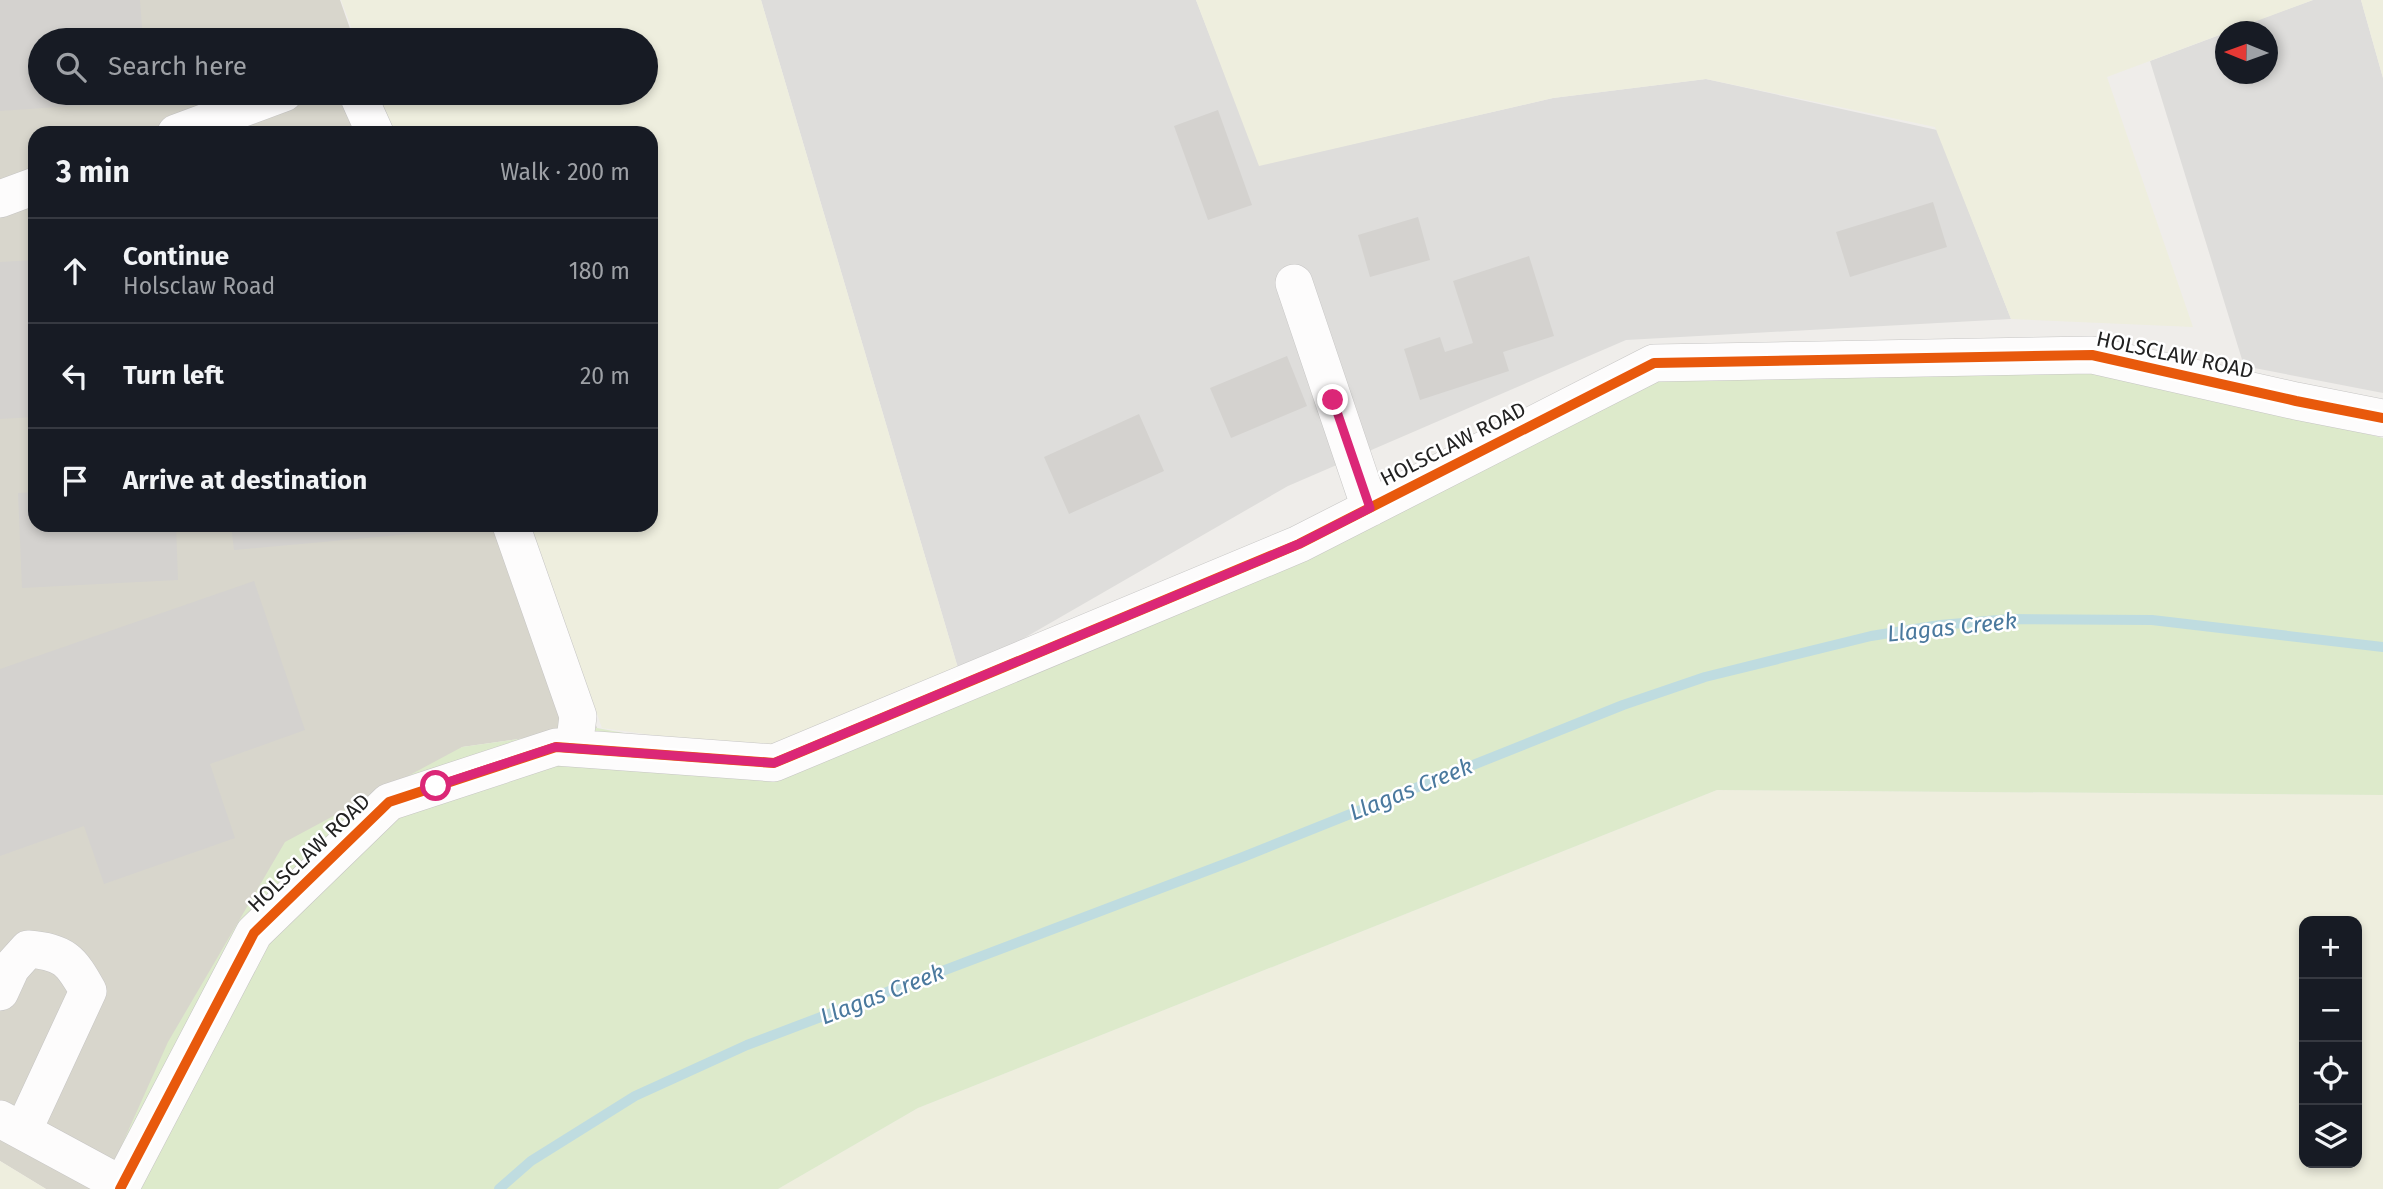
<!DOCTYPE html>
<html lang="en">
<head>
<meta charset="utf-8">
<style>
  :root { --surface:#171b24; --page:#20242c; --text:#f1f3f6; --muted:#9ea1a6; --line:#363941 }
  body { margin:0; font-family:"Fira Sans",sans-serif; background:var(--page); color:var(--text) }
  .controls { position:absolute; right:21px; bottom:21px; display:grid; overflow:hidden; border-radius:14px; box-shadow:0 4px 10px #0003 }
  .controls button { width:63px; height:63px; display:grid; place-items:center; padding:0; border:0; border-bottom:2px solid var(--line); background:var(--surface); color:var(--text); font:35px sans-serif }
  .compass { position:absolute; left:2215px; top:21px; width:63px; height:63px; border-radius:50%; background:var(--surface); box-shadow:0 4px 10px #0003; rotate:271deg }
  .stop { position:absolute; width:21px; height:21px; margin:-16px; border:5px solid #db2777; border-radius:50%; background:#fff }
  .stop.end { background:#db2777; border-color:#fff; box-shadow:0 2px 7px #0008 }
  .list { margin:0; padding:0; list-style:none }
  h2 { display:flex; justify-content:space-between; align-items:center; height:91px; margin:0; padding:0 28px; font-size:30px }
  h2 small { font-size:23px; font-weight:400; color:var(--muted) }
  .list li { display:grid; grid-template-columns:46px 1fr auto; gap:21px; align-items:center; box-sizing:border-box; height:105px; padding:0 28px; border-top:2px solid var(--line) }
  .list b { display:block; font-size:26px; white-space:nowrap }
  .list p { margin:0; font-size:23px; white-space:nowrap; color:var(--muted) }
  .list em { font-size:23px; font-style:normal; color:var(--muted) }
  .icon { flex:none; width:38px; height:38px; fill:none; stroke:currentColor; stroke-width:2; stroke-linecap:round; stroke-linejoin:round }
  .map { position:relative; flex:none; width:2383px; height:1189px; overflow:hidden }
  .search { position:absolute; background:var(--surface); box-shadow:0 4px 10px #0003; left:28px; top:28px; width:630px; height:77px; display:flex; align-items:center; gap:18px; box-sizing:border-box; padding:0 24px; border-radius:38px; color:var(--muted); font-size:26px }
  .panel { position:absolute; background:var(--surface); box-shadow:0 4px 10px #0003; left:28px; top:126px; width:630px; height:406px; border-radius:21px }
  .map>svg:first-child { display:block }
  .residential { fill:#dedddb }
  .construction { fill:#d8d6cc }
  .farmland { fill:#eeeede; fill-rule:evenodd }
  .grass { fill:#ddeacb }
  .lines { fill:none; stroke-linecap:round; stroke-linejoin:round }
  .stream { stroke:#bfdce0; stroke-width:10 }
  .building { fill:#d4d2cf }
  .minor-casing { stroke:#c6c5c4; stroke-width:38 }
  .minor { stroke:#fdfcfc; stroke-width:37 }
  .cycleway-casing { stroke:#fff; stroke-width:15 }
  .cycleway { stroke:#e8590c; stroke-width:10 }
  .route { stroke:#db2777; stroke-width:9 }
  .labels { text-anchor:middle; stroke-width:5; stroke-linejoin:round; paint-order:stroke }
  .street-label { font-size:21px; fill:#212121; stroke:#fff }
  .water-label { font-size:23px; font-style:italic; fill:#4a799e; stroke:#fff }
</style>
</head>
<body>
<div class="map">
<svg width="2383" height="1189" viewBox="0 0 2383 1189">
  <rect width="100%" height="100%" fill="#efedea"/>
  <path class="residential" d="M761,0H1196L1260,165L1553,98L1706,79L1937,130L2011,319L1626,340L1288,486L960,675Z
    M2313,0H2361L2383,78V393L2244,366L2150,61L2225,33L2226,74H2268V32L2228,31Z"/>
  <path class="construction" d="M0,0H340L354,40H40V93H373L387,133H35V525H525L597,728L462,747L102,1189H46L0,1161Z"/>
  <path class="farmland" d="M341,0H761L960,675L773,752L602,728L529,525H651V133H389L374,93H646V40H356Z
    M1196,0H2313L2107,77L2193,327L2011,319L1935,127L1706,79L1553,98L1259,166Z
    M2361,0H2383V78Z
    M1717,790L2383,795V1189H778L918,1108ZM2304,921H2357V1163H2304Z
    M0,1161L46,1189H0Z"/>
  <path class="grass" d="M2082,362L2383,438V795L1717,790L918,1108L778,1189H102L168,1042L285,842L462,747L597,728L777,762L1655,381Z"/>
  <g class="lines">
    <path class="stream" d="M499,1189L531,1161L635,1096L747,1045L1243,857L1623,705L1705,677L1871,636L1940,625L2010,619L2152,620L2383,647"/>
  </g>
  <path class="building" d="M0,0H140L143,40H40V93H146L147,101L0,111Z
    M1218,110L1252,205L1208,220L1174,126Z
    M1933,202L1947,247L1850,277L1836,232Z
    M1418,217L1430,260L1370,277L1358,235Z
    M1529,256L1554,336L1503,352L1509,371L1420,400L1404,349L1440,337L1445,352L1473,343L1453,281Z
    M35,260V417L0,419V262Z
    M1287,356L1307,406L1231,438L1210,388Z
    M1139,414L1164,471L1069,514L1044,457Z
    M35,492V525H176L178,580L22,588L18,493Z
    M231,525H476V528L234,550Z
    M254,581L305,730L210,764L235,838L104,884L84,826L0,856V669Z"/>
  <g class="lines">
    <g class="minor-casing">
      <path id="minor" d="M357,93L375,133
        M176,133L284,93
        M0,199L35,186
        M1294,283L1370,508
        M511,525L578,716L574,748
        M0,992L11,968L28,949C64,952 71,960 88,991L23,1131
        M0,1119L122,1185
        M120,1189L254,933L389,802L556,747L774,763L1299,544L1654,363L2092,355L2296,401L2383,418"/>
    </g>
    <use href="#minor" class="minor"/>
    <g class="cycleway-casing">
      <path id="cycleway" d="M120,1189L254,933L389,802L556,747L774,763L1299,544L1654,363L2092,355L2296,401L2383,418"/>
    </g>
    <use href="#cycleway" class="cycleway"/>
  </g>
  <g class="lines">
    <path class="route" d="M436,786L555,747L774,763L1299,544L1370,508L1333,400"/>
  </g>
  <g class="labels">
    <g class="street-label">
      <text transform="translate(2175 355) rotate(12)" y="7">HOLSCLAW ROAD</text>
      <text transform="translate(1453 444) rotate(-27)" y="7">HOLSCLAW ROAD</text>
      <text transform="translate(309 853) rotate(-44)" y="7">HOLSCLAW ROAD</text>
    </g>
    <g class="water-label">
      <text transform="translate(1952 627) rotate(-6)" y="8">Llagas Creek</text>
      <text transform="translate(1411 789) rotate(-22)" y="8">Llagas Creek</text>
      <text transform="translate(882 994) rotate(-21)" y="8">Llagas Creek</text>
    </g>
  </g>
</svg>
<div class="controls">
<button>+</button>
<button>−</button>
<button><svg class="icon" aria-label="locate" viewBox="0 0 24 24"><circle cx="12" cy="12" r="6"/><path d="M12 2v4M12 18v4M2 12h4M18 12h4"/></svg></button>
<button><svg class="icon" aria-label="layers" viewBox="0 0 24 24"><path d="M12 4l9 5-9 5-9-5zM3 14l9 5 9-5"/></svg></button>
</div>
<svg class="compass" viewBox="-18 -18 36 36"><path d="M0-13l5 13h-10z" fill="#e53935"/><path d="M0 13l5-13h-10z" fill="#9ea1a6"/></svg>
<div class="stop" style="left:436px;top:786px"></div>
<div class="stop end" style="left:1333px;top:400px"></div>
<div class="search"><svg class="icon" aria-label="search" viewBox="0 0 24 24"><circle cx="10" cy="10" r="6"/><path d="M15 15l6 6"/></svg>Search here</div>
<section class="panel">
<h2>3 min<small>Walk · 200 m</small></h2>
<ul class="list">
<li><svg class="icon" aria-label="ahead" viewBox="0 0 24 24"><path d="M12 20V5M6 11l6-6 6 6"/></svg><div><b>Continue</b><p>Holsclaw Road</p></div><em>180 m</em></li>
<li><svg class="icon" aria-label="left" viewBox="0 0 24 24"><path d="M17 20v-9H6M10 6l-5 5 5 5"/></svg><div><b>Turn left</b></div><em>20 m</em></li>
<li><svg class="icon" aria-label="arrive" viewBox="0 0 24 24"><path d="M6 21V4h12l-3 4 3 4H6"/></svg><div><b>Arrive at destination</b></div></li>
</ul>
</section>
</div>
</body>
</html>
